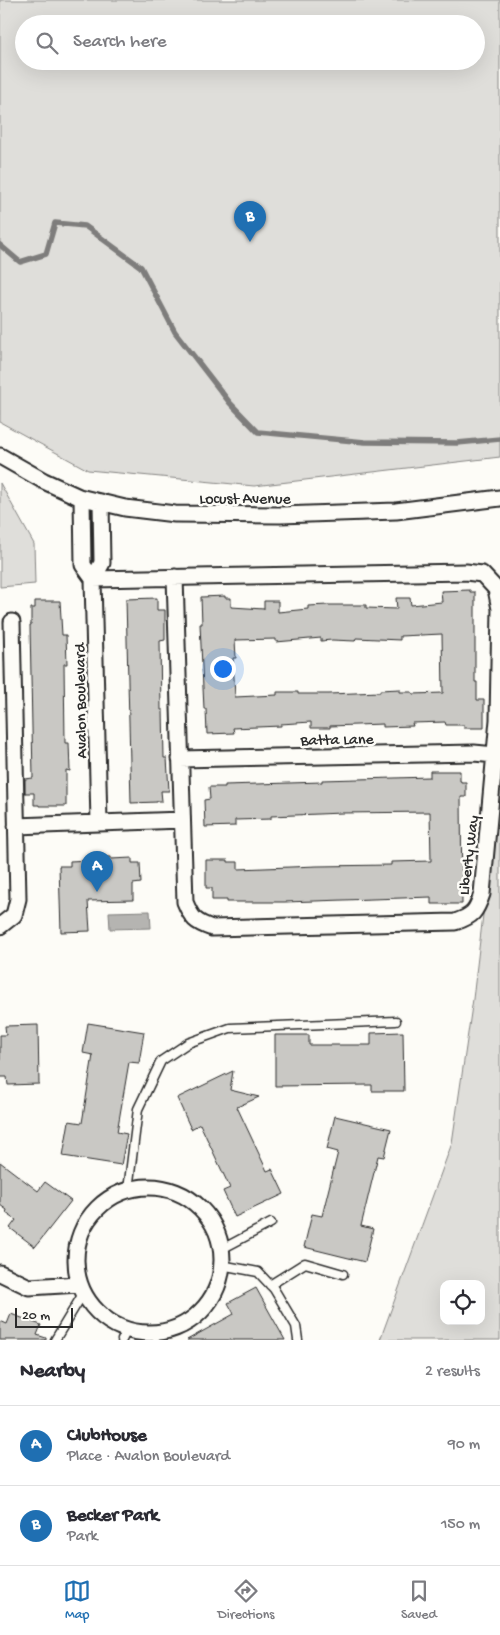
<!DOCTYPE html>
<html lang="en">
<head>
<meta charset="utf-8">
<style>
  :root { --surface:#fff; --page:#f7f7f7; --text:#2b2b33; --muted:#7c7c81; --line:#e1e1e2; --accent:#1f6fb2 }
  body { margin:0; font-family:"Gochi Hand",sans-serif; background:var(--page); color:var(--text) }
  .controls { position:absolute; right:15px; bottom:15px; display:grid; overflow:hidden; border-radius:10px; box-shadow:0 5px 20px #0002 }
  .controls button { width:45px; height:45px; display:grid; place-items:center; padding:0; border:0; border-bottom:1px solid var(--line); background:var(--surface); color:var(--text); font:25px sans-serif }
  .scale { position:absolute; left:15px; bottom:12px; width:58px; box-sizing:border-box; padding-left:5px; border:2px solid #2b2b2b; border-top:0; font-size:14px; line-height:18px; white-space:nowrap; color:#2b2b2b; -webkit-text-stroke:4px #fdfcf7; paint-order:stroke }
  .you { position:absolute; left:222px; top:668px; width:18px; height:18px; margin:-12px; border:4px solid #fff; border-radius:50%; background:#1a73e8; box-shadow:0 0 0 8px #1a73e833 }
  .badge { display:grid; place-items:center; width:32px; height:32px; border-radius:50%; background:var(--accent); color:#fff; font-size:16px; font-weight:700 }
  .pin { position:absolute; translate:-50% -41px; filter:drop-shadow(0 1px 2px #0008) }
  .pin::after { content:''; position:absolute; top:26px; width:18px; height:15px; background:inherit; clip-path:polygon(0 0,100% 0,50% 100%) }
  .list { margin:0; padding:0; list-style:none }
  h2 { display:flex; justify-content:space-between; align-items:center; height:65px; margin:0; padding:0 20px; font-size:21px }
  h2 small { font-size:16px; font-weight:400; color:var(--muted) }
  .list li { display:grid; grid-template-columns:32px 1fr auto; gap:15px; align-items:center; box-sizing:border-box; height:80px; padding:0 20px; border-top:1px solid var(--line) }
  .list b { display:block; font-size:19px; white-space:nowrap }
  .list p { margin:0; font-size:16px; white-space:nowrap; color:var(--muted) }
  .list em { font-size:16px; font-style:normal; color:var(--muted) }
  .icon { flex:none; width:28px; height:28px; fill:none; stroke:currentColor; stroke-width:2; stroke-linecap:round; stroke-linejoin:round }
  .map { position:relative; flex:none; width:500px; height:1340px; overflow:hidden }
  .search { position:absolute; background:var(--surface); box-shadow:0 5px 20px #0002; left:15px; right:15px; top:15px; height:55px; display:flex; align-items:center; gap:12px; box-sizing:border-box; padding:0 18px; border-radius:28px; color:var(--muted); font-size:19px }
  .sheet { height:225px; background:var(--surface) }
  nav { display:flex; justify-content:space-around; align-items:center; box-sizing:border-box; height:70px; border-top:1px solid var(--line); background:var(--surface); font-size:14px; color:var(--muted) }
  nav a { display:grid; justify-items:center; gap:2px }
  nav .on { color:var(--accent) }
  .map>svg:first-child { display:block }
  .green { fill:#dfdeda; stroke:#858482; fill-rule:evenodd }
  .water { fill:#b5b4b1; stroke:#7e7d7b }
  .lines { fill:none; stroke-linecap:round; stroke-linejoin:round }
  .stream { stroke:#7e7d7b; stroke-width:5.5 }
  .building { fill:#c9c8c4; stroke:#2b2b2b; fill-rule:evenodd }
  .lane-casing { stroke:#2b2b2b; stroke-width:11 }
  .street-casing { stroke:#2b2b2b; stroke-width:19 }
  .lane { stroke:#fdfcf7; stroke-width:8 }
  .street { stroke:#fdfcf7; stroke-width:15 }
  .labels { text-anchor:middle; stroke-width:5; stroke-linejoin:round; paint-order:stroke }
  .street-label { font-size:16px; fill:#2b2b2b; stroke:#fdfcf7 }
</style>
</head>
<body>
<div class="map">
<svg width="500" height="1340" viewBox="0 0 500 1340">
  <rect width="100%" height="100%" fill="#fdfcf7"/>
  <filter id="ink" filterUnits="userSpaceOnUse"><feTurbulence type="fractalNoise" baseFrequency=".02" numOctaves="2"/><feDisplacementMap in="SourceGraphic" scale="10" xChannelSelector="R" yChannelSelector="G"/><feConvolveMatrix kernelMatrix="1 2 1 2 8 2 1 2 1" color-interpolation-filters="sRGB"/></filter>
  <g filter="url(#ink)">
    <path class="green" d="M0,0H500V457L254,486L88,470L0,422ZM24,24H476V61H24Z
      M0,483L34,544L35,584L0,587Z
      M500,772V1340H380L452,1143L473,999ZM444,1284H481V1321H444Z"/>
    <path class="water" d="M150,911L151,928L110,929L109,912Z"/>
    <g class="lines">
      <path class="stream" d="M0,245L20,262L46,254L55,223L85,226L141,267L175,332L230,403L258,432L365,442L457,443L500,439"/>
    </g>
    <path class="building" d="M470,590V592H475V682H477V700H484V728H464V725H446L445,722L412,723L413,726L383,727V724L330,726V728H311V722L281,724V726L233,728L234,733L207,734L206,709H204L200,624H202L201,597L225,596V598H231V607L264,609V601H278V612L308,609V606L328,605H366V608L397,609L396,598H410L411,605L442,602L441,591ZM442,634L443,693L413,694L412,692H400V689L380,690V692L329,694H298V692H277V695L235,697L233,658H236L235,640L276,639V642L321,638V641L332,640L355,641L356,638L400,640V636Z
      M157,598V610H165V640L160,641L161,710H163L164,758H167L169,791H161L162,801H157V802L131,803L126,599Z
      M35,601H60L62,635H66L67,664H64L65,743H69L70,771L66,770V806H39V805H34V793H25V779L33,778L30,625H31V608H35Z
      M430,771H460V781H461V782H466V797H461L462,904H431V897L285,902H227V900H212V888H206V860H228V862H238V869L317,866L391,865V862L431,861L430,812L342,813L271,816V819L235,820V826L205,827L204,800L210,799L209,787H225V785L322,782V780L430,777Z
      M89,857H111V859L132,858V863H140L141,883L133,884V900L88,901L90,931L61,932L59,866H70V861L89,860Z
      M88,1023L144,1032L139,1063L129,1062L117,1132L127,1134L121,1165L63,1156L69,1121L82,1123L93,1055L83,1053Z
      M38,1025L39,1084L8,1085L7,1077H0V1035H6L5,1026Z
      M403,1032L404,1091H372V1085L275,1086V1035H309V1045H371V1033Z
      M233,1071L230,1090L259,1097L237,1107L267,1171L272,1169L284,1194L235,1217L223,1191L230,1188L200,1124L191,1129L177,1098Z
      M335,1116L391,1129L384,1157L378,1156L361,1226L373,1229L365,1262L304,1247L312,1214L322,1216L338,1152L327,1149Z
      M0,1162L38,1191L45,1182L71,1201L35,1247L10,1228L16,1220L6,1213L7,1210L0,1205Z
      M256,1288L285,1340H187L234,1314L228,1303Z
      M11,1314L41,1325L37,1335L46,1338V1340H0V1321L7,1324Z"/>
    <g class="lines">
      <g class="lane-casing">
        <path id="lane" d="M128,1190L138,1109L161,1061L188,1043L230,1028L396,1021
          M220,1250L271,1223
          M221,1265L258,1272L274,1289L296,1326L298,1340
          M270,1285L305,1263L343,1274
          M55,1340L84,1292
          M122,1340L127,1330"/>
      </g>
      <g class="street-casing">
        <path id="street" d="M0,456L44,481L79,497L125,508L175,514L280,515L396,511L500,498
          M82,498L83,565L93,579
          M93,579L466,572L482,574L496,589L500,609L498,720L482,894C476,912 473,916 455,922L212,928C195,922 192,919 185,902L175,577
          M180,759L474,753L495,755
          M99,822L93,579L102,563L101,502
          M16,826L182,820
          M0,926L14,915L18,899L12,622
          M76 1260a73 73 0 1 1 146 0a73 73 0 1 1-146 0Z
          M0,1273L29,1287L79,1284"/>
      </g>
      <use href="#lane" class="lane"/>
      <use href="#street" class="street"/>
    </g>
  </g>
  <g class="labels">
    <g class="street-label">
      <text x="245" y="503">Locust Avenue</text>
      <text transform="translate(79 701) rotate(-91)" y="6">Avalon Boulevard</text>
      <text transform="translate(337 738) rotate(-1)" y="6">Batta Lane</text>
      <text transform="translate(467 855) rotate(-83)" y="6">Liberty Way</text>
    </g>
  </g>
</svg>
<div class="controls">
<button><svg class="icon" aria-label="locate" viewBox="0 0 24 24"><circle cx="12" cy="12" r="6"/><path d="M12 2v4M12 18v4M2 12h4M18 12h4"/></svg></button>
</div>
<div class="scale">20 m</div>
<div class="you"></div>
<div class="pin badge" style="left:97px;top:892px">A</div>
<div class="pin badge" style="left:250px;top:242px">B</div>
<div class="search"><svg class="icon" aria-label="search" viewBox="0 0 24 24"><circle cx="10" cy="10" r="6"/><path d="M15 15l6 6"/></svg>Search here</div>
</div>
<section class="sheet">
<h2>Nearby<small>2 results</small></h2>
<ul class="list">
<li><span class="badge">A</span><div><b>ClubHouse</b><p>Place · Avalon Boulevard</p></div><em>90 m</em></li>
<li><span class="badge">B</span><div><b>Becker Park</b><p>Park</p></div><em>150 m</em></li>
</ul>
</section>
<nav>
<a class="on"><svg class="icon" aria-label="map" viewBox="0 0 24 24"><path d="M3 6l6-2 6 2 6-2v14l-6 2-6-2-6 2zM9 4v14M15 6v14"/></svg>Map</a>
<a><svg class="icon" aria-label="directions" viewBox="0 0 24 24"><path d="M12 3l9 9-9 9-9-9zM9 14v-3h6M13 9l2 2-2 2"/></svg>Directions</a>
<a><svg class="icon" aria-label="saved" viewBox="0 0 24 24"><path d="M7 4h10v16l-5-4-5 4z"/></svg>Saved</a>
</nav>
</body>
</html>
